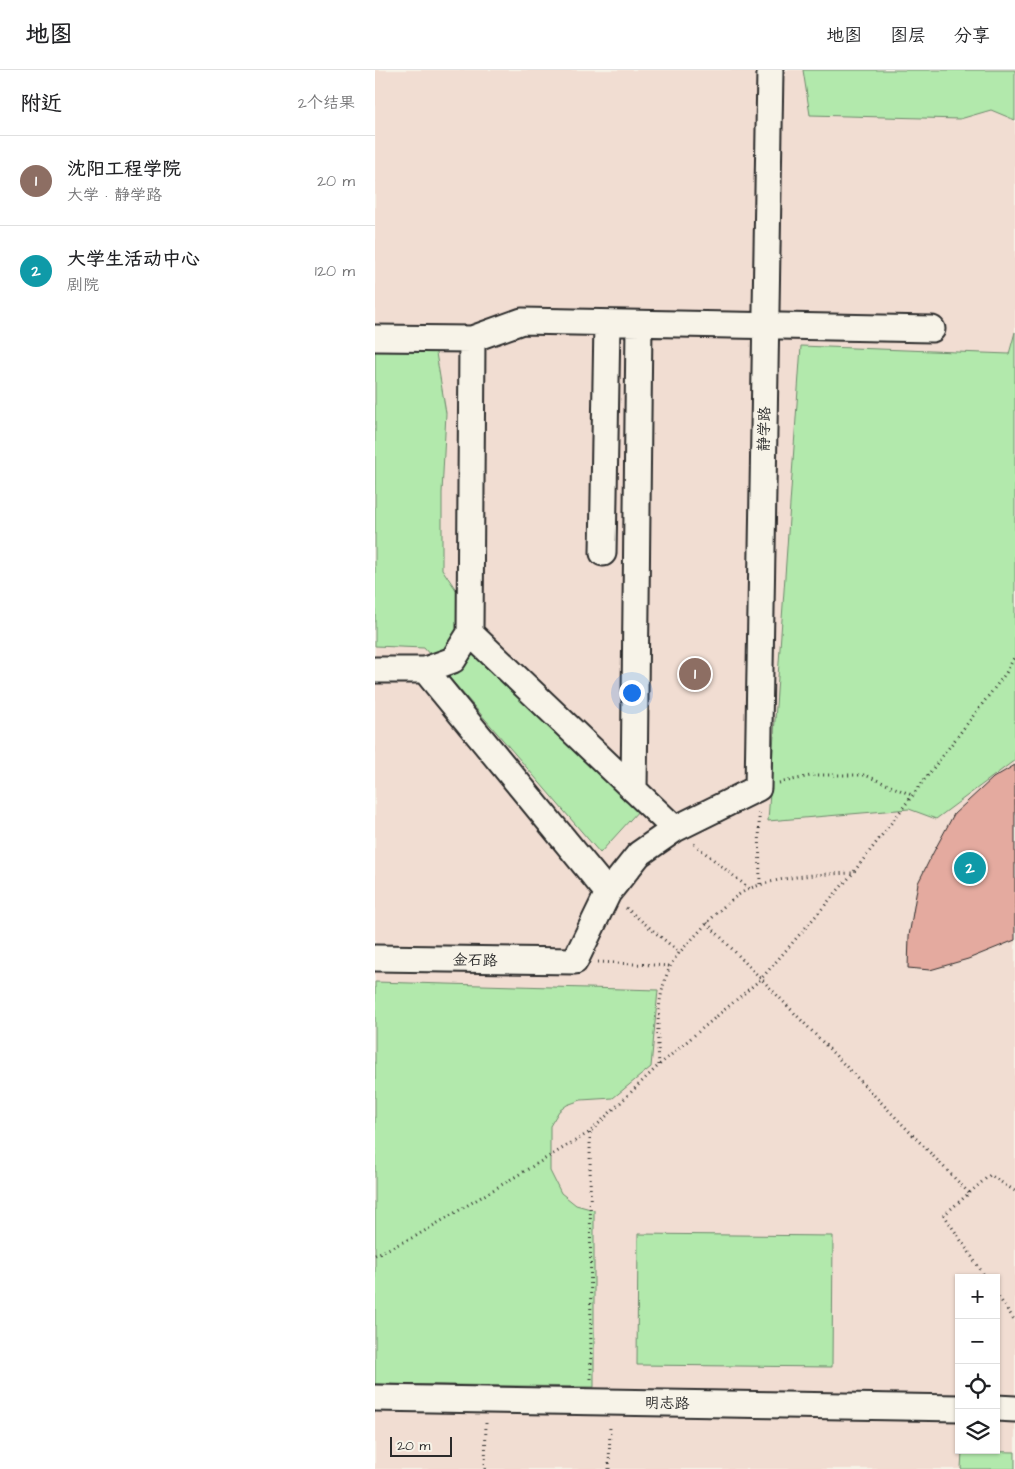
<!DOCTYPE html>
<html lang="zh">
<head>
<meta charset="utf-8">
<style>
  :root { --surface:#fff; --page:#f6f6f6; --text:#202124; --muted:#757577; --line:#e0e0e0; --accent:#2563eb }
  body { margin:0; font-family:"Architects Daughter","LXGW WenKai TC",sans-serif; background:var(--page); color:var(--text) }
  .controls { position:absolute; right:15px; bottom:15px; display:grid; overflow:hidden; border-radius:0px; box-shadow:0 1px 4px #0004 }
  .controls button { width:45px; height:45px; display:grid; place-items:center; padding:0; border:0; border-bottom:1px solid var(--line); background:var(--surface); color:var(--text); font:25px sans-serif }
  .scale { position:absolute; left:15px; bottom:12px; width:62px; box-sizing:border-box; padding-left:5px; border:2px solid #2b2b2b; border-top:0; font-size:14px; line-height:18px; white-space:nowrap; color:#2b2b2b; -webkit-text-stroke:4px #f7f3e8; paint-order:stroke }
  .you { position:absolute; left:256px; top:622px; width:18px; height:18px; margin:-12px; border:4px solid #fff; border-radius:50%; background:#1a73e8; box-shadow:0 0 0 8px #1a73e833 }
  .badge { display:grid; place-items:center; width:32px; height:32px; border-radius:50%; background:var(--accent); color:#fff; font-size:16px; font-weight:700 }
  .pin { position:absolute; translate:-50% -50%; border:2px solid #fff; box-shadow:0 1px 5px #0006 }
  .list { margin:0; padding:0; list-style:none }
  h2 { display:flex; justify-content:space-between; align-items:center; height:65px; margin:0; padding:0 20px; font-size:21px }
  h2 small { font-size:16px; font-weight:400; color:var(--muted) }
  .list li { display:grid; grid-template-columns:32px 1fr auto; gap:15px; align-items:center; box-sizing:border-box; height:90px; padding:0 20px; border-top:1px solid var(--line) }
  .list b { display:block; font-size:19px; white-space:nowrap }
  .list p { margin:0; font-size:16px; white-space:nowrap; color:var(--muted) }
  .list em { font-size:16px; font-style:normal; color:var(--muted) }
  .icon { flex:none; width:28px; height:28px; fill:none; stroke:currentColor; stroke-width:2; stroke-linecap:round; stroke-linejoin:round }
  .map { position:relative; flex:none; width:640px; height:1399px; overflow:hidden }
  header { display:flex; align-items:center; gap:30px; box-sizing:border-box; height:70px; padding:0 25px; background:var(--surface); border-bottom:1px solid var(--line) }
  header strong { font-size:24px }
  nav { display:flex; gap:28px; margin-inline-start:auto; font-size:18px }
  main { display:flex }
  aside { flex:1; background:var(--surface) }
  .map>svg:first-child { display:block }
  .built { fill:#f1ddd2; fill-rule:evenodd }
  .green { fill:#b2e9ac; stroke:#6e8a6c }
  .building { fill:#e4aa9f; stroke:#2b2b2b }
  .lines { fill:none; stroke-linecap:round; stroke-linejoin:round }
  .minor-casing { stroke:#2b2b2b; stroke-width:29 }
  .path { stroke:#2b2b2b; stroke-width:3; stroke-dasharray:1 4; stroke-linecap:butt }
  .minor { stroke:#f7f3e8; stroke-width:25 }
  .labels { text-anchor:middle; stroke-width:5; stroke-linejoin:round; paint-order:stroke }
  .street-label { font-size:15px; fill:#2b2b2b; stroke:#f7f3e8 }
</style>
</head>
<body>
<header>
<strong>地图</strong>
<nav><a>地图</a><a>图层</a><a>分享</a></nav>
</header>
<main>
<aside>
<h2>附近<small>2个结果</small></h2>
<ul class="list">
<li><span class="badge" style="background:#8d6e63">1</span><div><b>沈阳工程学院</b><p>大学 · 静学路</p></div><em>20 m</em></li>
<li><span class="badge" style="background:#0f9aa8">2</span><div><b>大学生活动中心</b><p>剧院</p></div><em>120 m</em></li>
</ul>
</aside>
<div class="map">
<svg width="640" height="1399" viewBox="0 0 640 1399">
  <rect width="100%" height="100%" fill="#f7f3e8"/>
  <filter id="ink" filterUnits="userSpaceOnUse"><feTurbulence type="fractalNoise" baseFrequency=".02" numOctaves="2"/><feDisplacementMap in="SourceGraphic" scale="10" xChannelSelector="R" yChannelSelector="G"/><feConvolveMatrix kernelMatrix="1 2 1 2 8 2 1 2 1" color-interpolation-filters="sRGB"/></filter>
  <g filter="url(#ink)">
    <path class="built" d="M0,0H640V1399H0ZM584,1208H621V1380H584Z"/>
    <path class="green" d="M428,0H640V50L616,40L585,49L435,45Z
      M640,262V690L561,749L534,739L393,751L426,276L634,284Z
      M59,271L71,343L67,423V499L144,613L265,739L225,783L49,578L0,576V272Z
      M0,912L283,920L276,997L238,1028L206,1030L192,1035L184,1041L175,1056V1101L186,1123L201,1135L219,1140V1317L0,1314Z
      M263,1164L458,1166L457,1297L262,1295Z
      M587,1381L640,1382V1399H586Z"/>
    <path class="building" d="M640,695V870L593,889L555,900L533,898L534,866L543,813L558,783L579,744L618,708Z"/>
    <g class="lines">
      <g class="minor-casing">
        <path id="minor" d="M0,268L97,269L147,251L557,259
          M228,483L232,253
          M95,563L300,759
          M0,600H50L78,590L95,563L97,269
          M50,600L233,823
          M259,720L264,254
          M0,888L200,891L233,823L264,784L300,759L383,718L395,0
          M0,1328L584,1338
          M621,1338L640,1339"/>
      </g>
      <path class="path" d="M404,713L440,705H490L539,726
        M384,743L385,816
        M319,774L375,819
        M251,838L305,883
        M332,853L594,1123
        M223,892L295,896
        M284,995C282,963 281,927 295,897C300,885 313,874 321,865C337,848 355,827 376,818C408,806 444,804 478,803
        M215,1063L216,1309
        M0,1185L41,1166L215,1062L284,995L386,909L478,803L631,603L640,586
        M611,1208L569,1145L615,1105L640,1121
        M621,1223L640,1251
        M110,1399L111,1353
        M234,1399L235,1355"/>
      <use href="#minor" class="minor"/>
    </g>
  </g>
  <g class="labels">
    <g class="street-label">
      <text transform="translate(389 359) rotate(-89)" y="5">静学路</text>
      <text transform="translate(100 890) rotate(1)" y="5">金石路</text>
      <text transform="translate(292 1333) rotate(1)" y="5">明志路</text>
    </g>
  </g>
</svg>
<div class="controls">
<button>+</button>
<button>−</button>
<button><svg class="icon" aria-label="locate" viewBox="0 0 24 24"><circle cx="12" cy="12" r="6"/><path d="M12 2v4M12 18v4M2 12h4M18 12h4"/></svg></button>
<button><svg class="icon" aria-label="layers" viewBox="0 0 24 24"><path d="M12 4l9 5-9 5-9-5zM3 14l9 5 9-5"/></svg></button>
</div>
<div class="scale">20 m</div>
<div class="you"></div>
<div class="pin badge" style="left:320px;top:604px;background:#8d6e63">1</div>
<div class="pin badge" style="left:595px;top:798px;background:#0f9aa8">2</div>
</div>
</main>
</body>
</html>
